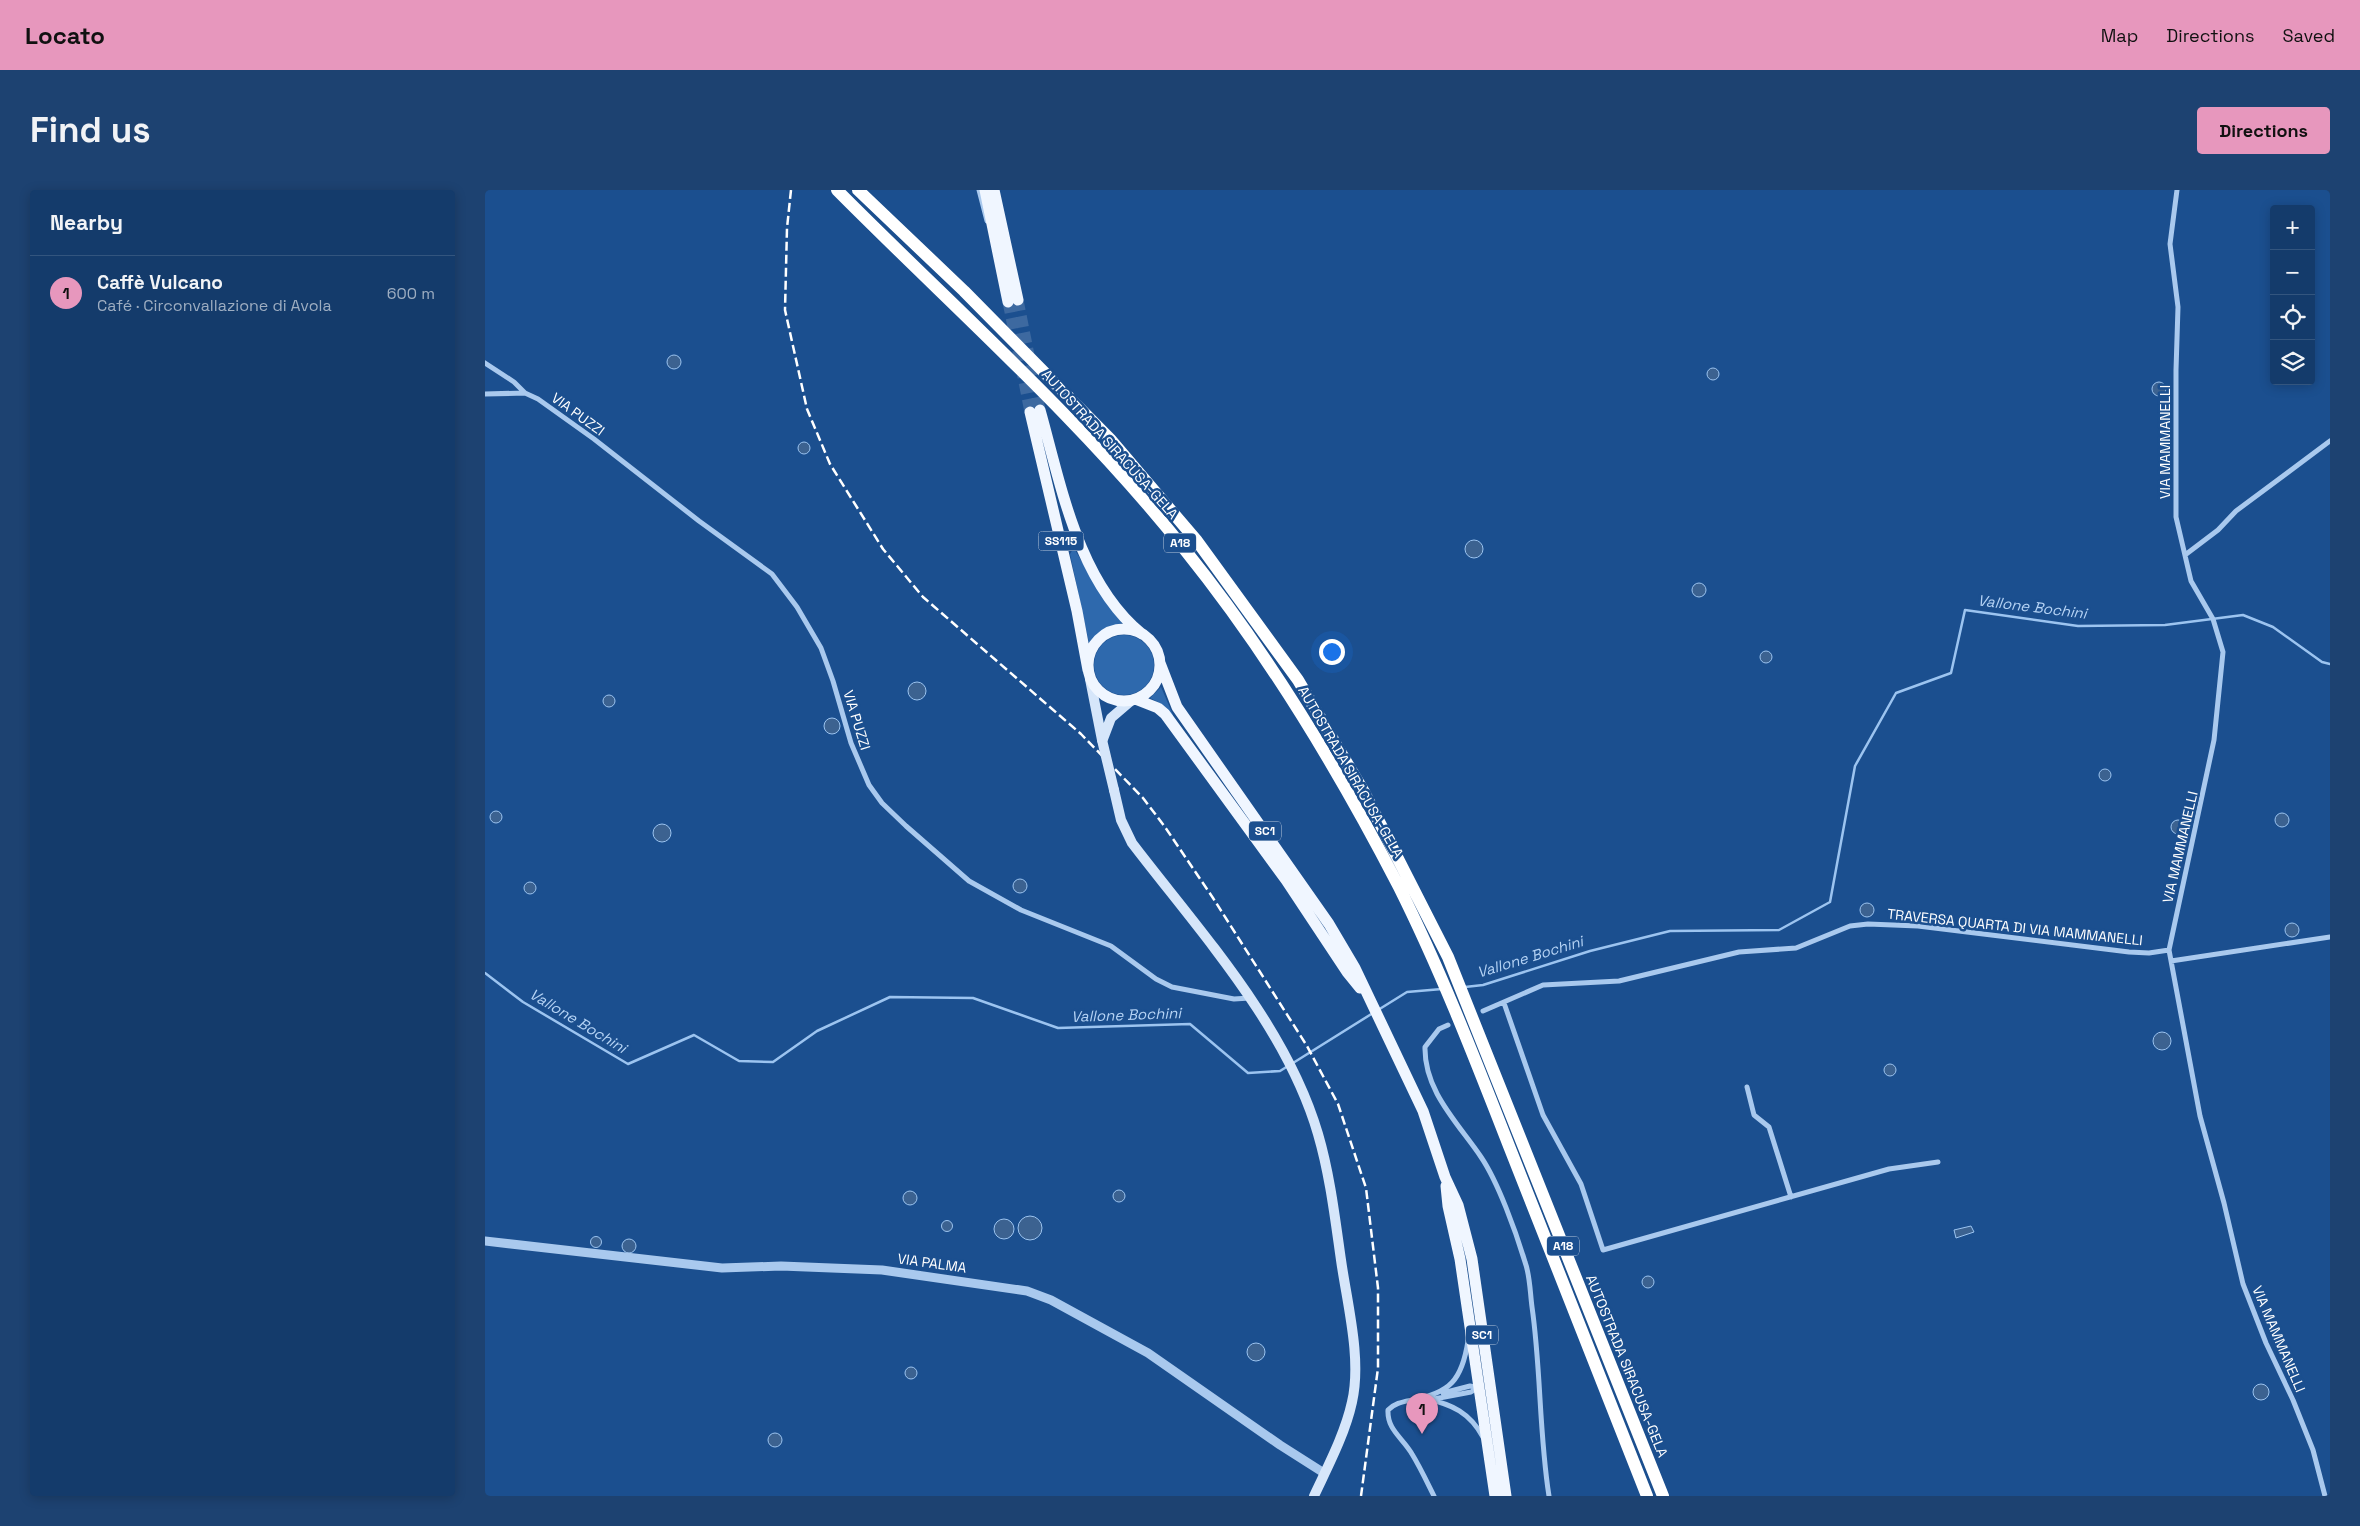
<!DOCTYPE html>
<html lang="en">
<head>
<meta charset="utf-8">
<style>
  :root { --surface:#143b6b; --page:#1d4271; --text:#f1f3f6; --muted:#9dadc1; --line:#33557e; --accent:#e797bd }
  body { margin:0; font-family:"Space Grotesk",sans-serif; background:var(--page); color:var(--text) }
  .controls { position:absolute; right:15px; top:15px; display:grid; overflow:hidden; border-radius:5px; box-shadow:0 2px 12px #0003 }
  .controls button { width:45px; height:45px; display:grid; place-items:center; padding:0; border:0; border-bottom:1px solid var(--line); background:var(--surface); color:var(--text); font:25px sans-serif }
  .you { position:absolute; left:846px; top:461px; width:18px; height:18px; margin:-12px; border:4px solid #fff; border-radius:50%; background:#1a73e8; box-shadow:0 0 0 8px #1a73e833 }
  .badge { display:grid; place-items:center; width:32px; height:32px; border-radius:50%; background:var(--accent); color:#111; font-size:16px; font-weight:700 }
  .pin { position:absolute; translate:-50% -41px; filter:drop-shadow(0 1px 2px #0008) }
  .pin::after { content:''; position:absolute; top:26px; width:18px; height:15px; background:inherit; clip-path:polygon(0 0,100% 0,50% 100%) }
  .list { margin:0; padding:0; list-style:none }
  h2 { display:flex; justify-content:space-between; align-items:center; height:65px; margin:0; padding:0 20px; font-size:21px }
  h2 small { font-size:16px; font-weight:400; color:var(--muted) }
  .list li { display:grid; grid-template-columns:32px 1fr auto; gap:15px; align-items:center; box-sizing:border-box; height:75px; padding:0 20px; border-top:1px solid var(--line) }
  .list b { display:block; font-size:19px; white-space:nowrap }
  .list p { margin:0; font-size:16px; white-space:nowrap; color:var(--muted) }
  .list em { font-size:16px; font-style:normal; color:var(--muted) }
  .icon { flex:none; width:28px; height:28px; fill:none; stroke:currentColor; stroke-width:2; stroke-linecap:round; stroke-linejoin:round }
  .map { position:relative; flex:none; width:1845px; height:1306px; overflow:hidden; border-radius:5px }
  header { display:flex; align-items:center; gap:30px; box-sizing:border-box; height:70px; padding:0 25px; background:var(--accent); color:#111 }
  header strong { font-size:24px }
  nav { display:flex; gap:28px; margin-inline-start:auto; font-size:18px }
  .intro { display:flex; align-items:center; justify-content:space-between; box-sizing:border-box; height:120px; padding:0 30px }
  h1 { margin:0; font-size:35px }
  .button { padding:12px 22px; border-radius:5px; background:var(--accent); color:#111; font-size:18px; font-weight:700 }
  main { display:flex; gap:30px; padding:0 30px }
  aside { flex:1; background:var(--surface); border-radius:5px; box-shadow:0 2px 12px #0003 }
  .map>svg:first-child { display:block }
  .green { fill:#2e69ad }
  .water { fill:#3c6290; stroke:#9cc4f0 }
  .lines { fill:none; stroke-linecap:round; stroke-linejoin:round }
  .stream { stroke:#9cc4f0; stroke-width:2.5 }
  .primary-tunnel { stroke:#3d69a0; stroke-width:11; stroke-dasharray:11 5.5; stroke-linecap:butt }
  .minor { stroke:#a9c9ee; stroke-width:5 }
  .tertiary { stroke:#a9c9ee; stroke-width:9 }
  .secondary { stroke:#d6e6fa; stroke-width:10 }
  .primary { stroke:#f0f6ff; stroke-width:11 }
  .motorway { stroke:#fff; stroke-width:12 }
  .rail { stroke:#fff; stroke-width:2.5; stroke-dasharray:9 4; stroke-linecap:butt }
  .secondary-bridge { stroke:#d6e6fa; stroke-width:10 }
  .labels { text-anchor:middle; stroke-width:5; stroke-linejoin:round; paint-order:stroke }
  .shield { fill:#1b4f8f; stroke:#bbcadd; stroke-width:1 }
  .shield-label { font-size:12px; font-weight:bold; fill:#fff }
  .street-label { font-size:14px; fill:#fff; stroke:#1b4f8f }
  .water-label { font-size:15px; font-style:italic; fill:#b5d3f5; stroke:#1b4f8f }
</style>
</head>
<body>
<header>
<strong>Locato</strong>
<nav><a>Map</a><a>Directions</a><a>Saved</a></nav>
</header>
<div class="intro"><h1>Find us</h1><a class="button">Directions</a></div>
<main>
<aside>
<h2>Nearby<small></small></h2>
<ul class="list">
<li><span class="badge">1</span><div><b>Caffè Vulcano</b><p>Café · Circonvallazione di Avola</p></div><em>600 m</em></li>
</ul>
</aside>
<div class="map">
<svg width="1845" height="1306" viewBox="0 0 1845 1306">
  <rect width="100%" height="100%" fill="#1b4f8f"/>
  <path class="green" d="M588,359L590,360L624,417L637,433L619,439L604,453L585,364Z
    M609 475a30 30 0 1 1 60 0a30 30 0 1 1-60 0Z
    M676,497L688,525L687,526L675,513L665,508Z"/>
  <path class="water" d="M182 172a7 7 0 1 1 14 0a7 7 0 1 1-14 0Z
    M1222 184a6 6 0 1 1 12 0a6 6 0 1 1-12 0Z
    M1667 199a7 7 0 1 1 14 0a7 7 0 1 1-14 0Z
    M313 258a6 6 0 1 1 12 0a6 6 0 1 1-12 0Z
    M980 359a9 9 0 1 1 18 0a9 9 0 1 1-18 0Z
    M1207 400a7 7 0 1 1 14 0a7 7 0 1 1-14 0Z
    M1275 467a6 6 0 1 1 12 0a6 6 0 1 1-12 0Z
    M423 501a9 9 0 1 1 18 0a9 9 0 1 1-18 0Z
    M118 511a6 6 0 1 1 12 0a6 6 0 1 1-12 0Z
    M339 536a8 8 0 1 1 16 0a8 8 0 1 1-16 0Z
    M1614 585a6 6 0 1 1 12 0a6 6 0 1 1-12 0Z
    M5 627a6 6 0 1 1 12 0a6 6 0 1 1-12 0Z
    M1790 630a7 7 0 1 1 14 0a7 7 0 1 1-14 0Z
    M1686 637a7 7 0 1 1 14 0a7 7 0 1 1-14 0Z
    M168 643a9 9 0 1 1 18 0a9 9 0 1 1-18 0Z
    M528 696a7 7 0 1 1 14 0a7 7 0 1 1-14 0Z
    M39 698a6 6 0 1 1 12 0a6 6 0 1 1-12 0Z
    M1375 720a7 7 0 1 1 14 0a7 7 0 1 1-14 0Z
    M1800 740a7 7 0 1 1 14 0a7 7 0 1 1-14 0Z
    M1668 851a9 9 0 1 1 18 0a9 9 0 1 1-18 0Z
    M1399 880a6 6 0 1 1 12 0a6 6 0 1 1-12 0Z
    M628 1006a6 6 0 1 1 12 0a6 6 0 1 1-12 0Z
    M418 1008a7 7 0 1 1 14 0a7 7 0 1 1-14 0Z
    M533 1038a12 12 0 1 1 24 0a12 12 0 1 1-24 0Z
    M509 1039a10 10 0 1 1 20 0a10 10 0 1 1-20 0Z
    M456.5 1036a5.5 5.5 0 1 1 11 0a5.5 5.5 0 1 1-11 0Z
    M1486,1036L1489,1042L1471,1048L1469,1040Z
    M105.5 1052a5.5 5.5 0 1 1 11 0a5.5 5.5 0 1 1-11 0Z
    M137 1056a7 7 0 1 1 14 0a7 7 0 1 1-14 0Z
    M1157 1092a6 6 0 1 1 12 0a6 6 0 1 1-12 0Z
    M762 1162a9 9 0 1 1 18 0a9 9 0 1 1-18 0Z
    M420 1183a6 6 0 1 1 12 0a6 6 0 1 1-12 0Z
    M1768 1202a8 8 0 1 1 16 0a8 8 0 1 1-16 0Z
    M283 1250a7 7 0 1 1 14 0a7 7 0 1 1-14 0Z"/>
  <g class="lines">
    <path class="stream" d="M0,783L38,812L143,874L209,845L254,871L288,872L332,841L405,807L488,808L573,838L705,834L763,883L795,881L803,876
      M980,797L998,795L1105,761L1185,741L1294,740L1345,712L1370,576L1411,503L1466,483L1480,420L1593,436L1680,435L1758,425L1788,437L1837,472L1845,474
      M893,820L922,802L957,799
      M808,873L888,823"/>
    <path class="primary-tunnel" d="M533,110L555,220
      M523,112L545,222"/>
    <path class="minor" d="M494,0L502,31
      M1692,0L1685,54L1693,117L1691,180V327L1706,391L1728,429L1738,462L1729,550L1684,760L1715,926L1739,1013L1758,1094L1781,1153L1808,1210L1828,1260L1840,1306
      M0,173L29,192L40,203
      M0,204L40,203L53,209L109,249L214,331L287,384L312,417L336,458L348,491L366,553L384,595L397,613L421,636L484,691L536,720L626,756L671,789L687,797L749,809L765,808
      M1700,365L1733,340L1751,321L1845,251
      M1686,771L1845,747
      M1019,813L1058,925L1096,994L1118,1060L1404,979L1453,972
      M998,821L1058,795L1134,791L1254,762L1311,758L1365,736L1383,734L1433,736L1644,762L1664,763L1684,760
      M963,835L954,839L940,857C939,901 973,933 996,967C1013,992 1031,1042 1040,1072C1045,1085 1045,1102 1047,1117C1056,1179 1054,1243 1064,1306
      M1262,897L1269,925L1284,937L1306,1007
      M958,1203L985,1196L994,1198
      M941,1209C967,1214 985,1223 998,1247
      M949,1209L986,1202L994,1197
      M949,1306C942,1292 935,1277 927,1264C918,1248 902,1240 903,1220C910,1213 917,1212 927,1210C965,1203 977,1190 983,1151"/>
    <path class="tertiary" d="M0,1051L237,1078L296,1076L397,1080L542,1101L566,1110L663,1163L795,1255L839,1283"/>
    <path class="secondary" d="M605,489L617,550
      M618,549L626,528L647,510
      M629,600L636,630L647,653C715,742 801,835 833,944C845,985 850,1028 856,1070C862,1113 877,1169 867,1212C860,1244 843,1276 829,1306"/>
    <path class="primary" d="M500,0L523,112
      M509,0L533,110
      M555,220C576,295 593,392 657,444
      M545,222L592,421L603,480
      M603 475a36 36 0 1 1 72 0a36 36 0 1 1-72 0Z
      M675,473L692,517L844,734L870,778L938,921L960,987L973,1015L987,1069L1021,1306
      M650,509L673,518L680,524L801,690L862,782L875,798
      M961,996L963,1016L975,1069L1010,1306"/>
    <path class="motorway" d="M352,0C469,118 596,229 700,360C783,463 853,579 914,697C956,781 990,869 1024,956C1070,1073 1116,1189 1162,1306
      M373,0L479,101L625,249L712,351L813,490L879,602L963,767L1178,1306"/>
    <path class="rail" d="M306,0L302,38L300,120L322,219L345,274L398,359L438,407L596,544L658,608L680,637L728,708L822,856L853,914L881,998L893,1098V1178L876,1306"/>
    <path class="secondary-bridge" d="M617,550L629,600"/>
  </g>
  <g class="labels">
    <g class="shield">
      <rect x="553.5" y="341.5" width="45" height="19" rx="4"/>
      <rect x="679" y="343.5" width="32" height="19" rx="4"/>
      <rect x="764" y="631.5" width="32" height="19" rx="4"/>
      <rect x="1062" y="1046.5" width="32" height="19" rx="4"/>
      <rect x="981" y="1135.5" width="32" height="19" rx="4"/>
    </g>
    <g class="shield-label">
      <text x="576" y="355">SS115</text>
      <text x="695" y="357">A18</text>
      <text x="780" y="645">SC1</text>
      <text x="1078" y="1060">A18</text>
      <text x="997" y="1149">SC1</text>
    </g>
    <g class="street-label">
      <text transform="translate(93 224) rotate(36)" y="5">VIA PUZZI</text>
      <text transform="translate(1680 252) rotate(-90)" y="5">VIA MAMMANELLI</text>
      <text transform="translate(625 254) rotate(48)" y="5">AUTOSTRADA SIRACUSA-GELA</text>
      <text transform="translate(372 530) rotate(73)" y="5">VIA PUZZI</text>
      <text transform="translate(866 582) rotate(60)" y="5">AUTOSTRADA SIRACUSA-GELA</text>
      <text transform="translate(1695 657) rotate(-77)" y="5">VIA MAMMANELLI</text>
      <text transform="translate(1530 737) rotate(6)" y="5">TRAVERSA QUARTA DI VIA MAMMANELLI</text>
      <text transform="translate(447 1073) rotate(8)" y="5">VIA PALMA</text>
      <text transform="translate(1794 1149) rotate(67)" y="5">VIA MAMMANELLI</text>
      <text transform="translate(1142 1176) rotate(68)" y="5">AUTOSTRADA SIRACUSA-GELA</text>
    </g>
    <g class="water-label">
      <text transform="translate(1547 417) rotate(7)" y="5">Vallone Bochini</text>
      <text transform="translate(1045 767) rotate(-17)" y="5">Vallone Bochini</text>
      <text transform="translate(641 825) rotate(-2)" y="5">Vallone Bochini</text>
      <text transform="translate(93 831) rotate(31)" y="5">Vallone Bochini</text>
    </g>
  </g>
</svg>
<div class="controls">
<button>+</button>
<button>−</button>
<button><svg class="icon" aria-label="locate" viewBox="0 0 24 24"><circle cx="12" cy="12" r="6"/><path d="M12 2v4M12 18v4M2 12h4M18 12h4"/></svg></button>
<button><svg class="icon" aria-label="layers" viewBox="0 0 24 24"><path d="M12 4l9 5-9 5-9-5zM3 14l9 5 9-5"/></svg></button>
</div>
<div class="you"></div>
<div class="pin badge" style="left:937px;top:1244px">1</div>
</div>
</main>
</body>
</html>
